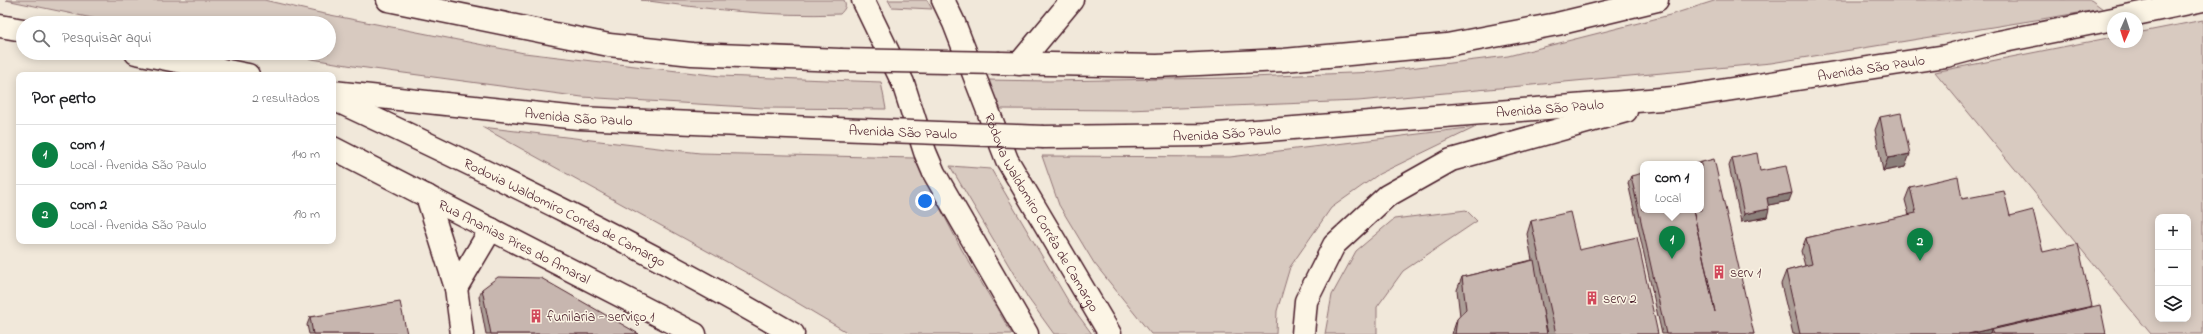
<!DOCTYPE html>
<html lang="pt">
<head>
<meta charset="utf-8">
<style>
  :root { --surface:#fff; --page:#f6f6f6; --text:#202124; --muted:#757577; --line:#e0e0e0; --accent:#0b8043 }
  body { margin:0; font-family:"Indie Flower",sans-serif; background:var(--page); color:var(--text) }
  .controls { position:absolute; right:12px; bottom:12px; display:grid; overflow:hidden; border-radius:8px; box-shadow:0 2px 10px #0003 }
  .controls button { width:36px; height:36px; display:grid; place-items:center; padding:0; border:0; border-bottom:1px solid var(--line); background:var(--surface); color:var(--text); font:20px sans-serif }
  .compass { position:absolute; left:2107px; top:12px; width:36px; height:36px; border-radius:50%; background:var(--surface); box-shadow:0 2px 10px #0003; rotate:183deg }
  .you { position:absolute; left:925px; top:201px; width:14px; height:14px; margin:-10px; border:3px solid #fff; border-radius:50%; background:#1a73e8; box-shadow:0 0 0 6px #1a73e833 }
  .badge { display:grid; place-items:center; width:26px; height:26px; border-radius:50%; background:var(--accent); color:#fff; font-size:13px; font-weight:700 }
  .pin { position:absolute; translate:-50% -33px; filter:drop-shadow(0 1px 2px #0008) }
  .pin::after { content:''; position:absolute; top:21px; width:14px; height:12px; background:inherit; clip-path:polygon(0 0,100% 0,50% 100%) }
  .popup { position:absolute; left:1640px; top:161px; width:64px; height:52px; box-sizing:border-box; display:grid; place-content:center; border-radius:8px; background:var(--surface); filter:drop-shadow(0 1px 3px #0005); font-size:13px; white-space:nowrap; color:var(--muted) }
  .popup b { font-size:15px; color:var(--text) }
  .popup::after { content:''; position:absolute; left:50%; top:100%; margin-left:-8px; border:8px solid transparent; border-top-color:var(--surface) }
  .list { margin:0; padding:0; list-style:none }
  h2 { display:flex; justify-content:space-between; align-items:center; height:52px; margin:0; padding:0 16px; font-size:17px }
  h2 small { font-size:13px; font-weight:400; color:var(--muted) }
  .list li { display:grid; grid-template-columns:26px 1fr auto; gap:12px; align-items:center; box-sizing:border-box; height:60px; padding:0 16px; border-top:1px solid var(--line) }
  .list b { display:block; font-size:15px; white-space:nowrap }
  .list p { margin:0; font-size:13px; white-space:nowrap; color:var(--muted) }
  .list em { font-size:13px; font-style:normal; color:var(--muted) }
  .icon { flex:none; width:22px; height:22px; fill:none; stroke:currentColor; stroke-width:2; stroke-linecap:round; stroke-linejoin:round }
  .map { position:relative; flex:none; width:2203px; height:334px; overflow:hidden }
  .search { position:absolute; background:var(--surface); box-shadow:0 2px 10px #0003; left:16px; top:16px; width:320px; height:44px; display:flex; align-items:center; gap:10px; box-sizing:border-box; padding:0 14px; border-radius:22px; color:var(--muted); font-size:15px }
  .panel { position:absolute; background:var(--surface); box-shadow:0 2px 10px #0003; left:16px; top:72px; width:320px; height:172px; border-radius:8px }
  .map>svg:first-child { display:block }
  .green { fill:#d8cac0; stroke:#917476; fill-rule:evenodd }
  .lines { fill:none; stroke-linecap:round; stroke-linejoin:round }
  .street-casing { stroke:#4a1f2b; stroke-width:25 }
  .primary-casing { stroke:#4a1f2b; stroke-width:25 }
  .street { stroke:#fcf5e5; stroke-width:22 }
  .primary { stroke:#fcf5e5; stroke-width:22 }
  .primary-bridge-casing { stroke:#4a1f2b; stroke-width:25; stroke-linecap:butt }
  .primary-bridge { stroke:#fcf5e5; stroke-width:22 }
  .wall { fill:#ab9d96; stroke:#4a1f2b }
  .shaded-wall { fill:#8b7f7a; stroke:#4a1f2b }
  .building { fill:#c7b6af; stroke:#4a1f2b }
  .labels { text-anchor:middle; stroke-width:3; stroke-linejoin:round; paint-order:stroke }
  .street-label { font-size:14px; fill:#4a1f2b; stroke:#fcf5e5 }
  .poi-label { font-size:14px; fill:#4a1f2b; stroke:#fcf5e5; text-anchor:start }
</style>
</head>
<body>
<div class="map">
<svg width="2203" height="334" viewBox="0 0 2203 334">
  <rect width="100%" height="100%" fill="#f1e8da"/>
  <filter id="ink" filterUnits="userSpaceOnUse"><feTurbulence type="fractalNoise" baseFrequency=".025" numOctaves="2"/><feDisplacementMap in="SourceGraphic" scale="8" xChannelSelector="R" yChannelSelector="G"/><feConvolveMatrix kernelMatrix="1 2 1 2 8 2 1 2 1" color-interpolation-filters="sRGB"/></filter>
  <g filter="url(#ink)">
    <path class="green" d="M6,0H264L320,13L524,53L720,76L881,82L886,109L763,108L582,97L359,67L277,53H329V23H116Z
      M641,0H844C847,6 845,9 840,14C773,17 707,9 641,0Z
      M888,0H927L932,9L892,7Z
      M1717,0H2091L2103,9L1771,63L1358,101L1128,110L1001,109L986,80L1049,81L1226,78L1376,72L1508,56L1670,15Z
      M2203,20V334H2151L1935,72L2113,37V42H2137V33ZM2158,217H2188V319H2158Z
      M482,127L700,153L914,158L962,250L1012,334H850L747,273Z
      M1476,127L1379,174L1331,208L1290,267L1277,311L1276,334H1151L1094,263L1059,205L1042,156L1230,157Z
      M950,166L991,169L1070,304L1092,334H1054L1028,298Z
      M1466,210L1477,221L1403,271L1377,307V334H1325L1332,295L1356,251L1394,219Z"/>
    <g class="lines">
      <g class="street-casing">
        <g id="street">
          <path d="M1019,64L1072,0"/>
          <path id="s1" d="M333,148L695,334"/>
          <path d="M427,196L456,288L491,229"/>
          <path d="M456,288L462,334"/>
        </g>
      </g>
      <g class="primary-casing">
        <g id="primary">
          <path d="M388,0L609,45L692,54L840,60"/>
          <path d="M863,0L903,83L925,152L934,173L1027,334"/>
          <path id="s2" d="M943,0L954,23L1007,160L1110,334"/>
          <path d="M2117,18L2203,0"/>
          <path d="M0,26L23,30"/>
          <path d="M136,53L248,75"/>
          <path d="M1000,63L1157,66L1284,60L1447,45L1557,24L1657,0"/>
          <path id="s3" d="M333,92L578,118L836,129"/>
          <path id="s4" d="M333,99C489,172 644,247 793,334"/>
          <path id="s5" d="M1044,137L1205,135L1674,98L1946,56L1999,42L2113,19"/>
          <path d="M1303,334L1306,301L1334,245L1387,196L1451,160L1626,111"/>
        </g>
      </g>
      <use href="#street" class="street"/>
      <use href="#primary" class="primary"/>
      <g class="primary-bridge-casing">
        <g id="primary-bridge">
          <path d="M840,60L1000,63"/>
          <path id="s6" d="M836,129L1044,137"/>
        </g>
      </g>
      <use href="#primary-bridge" class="primary-bridge"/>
    </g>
    <path class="wall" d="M1880,117L1905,167L1883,171L1875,130Z
      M1732,158L1760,171L1789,201L1768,205L1767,217L1741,222L1729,166Z
      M1631,176L1643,210H1701L1754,334H1662L1628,183Z
      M1910,187L1962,199L2010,216L2092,307L2106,334H1793L1781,284L1786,271L1805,266L1801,251L1806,238L1909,215L1905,200Z
      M1531,221L1579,250L1658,334H1548L1540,298L1547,334H1452L1457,319L1460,316L1457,290L1462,277L1532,260L1527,234Z
      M482,289L639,334H486L479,297Z
      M310,317L407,334H309L307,325Z"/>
    <path class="shaded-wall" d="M1910,154L1905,167L1883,171L1888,158Z
      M1792,193L1789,201L1764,206L1767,198Z
      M1769,209L1767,217L1741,222L1744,214Z
      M2092,306L2087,319L1991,330L1990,334H1968Z"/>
    <path class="building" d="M1901,113L1910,154L1888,158L1880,117Z
      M1757,153L1760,171L1786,166L1792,193L1767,198L1769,209L1744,214L1732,158Z
      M1714,159L1754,334H1666L1631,176L1643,173V210H1693L1715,312L1693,210H1701V164H1694Z
      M1958,176L1962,199L2004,191L2010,216L2033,210L2043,252L2078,244L2092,306L1968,334H1800L1786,271L1812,264L1806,238L1916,213L1910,187Z
      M1570,212L1579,250L1637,237L1658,334H1556L1531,221Z
      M1534,260L1547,334H1455L1457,319L1466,309L1462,277Z
      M498,277L541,278L639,334H491L482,289Z
      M400,302L407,334H313L310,317Z
      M2100,305L2106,334H1993L1991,330Z"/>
  </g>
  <defs>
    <g id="building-bare" transform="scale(1.08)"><path d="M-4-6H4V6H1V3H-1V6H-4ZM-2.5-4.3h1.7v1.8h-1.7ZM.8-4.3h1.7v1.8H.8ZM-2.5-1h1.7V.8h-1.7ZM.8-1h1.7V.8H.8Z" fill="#d1495b" stroke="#fcf5e5" stroke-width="2.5" paint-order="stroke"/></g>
  </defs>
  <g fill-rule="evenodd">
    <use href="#building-bare" x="1719" y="272"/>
    <use href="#building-bare" x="1592" y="298"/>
    <use href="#building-bare" x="536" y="316"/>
  </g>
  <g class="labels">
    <g class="street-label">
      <text dy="5" stroke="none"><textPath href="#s5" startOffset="831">Avenida São Paulo</textPath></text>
      <text dy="5" stroke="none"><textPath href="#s5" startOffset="507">Avenida São Paulo</textPath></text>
      <text dy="5" stroke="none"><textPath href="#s3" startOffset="247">Avenida São Paulo</textPath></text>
      <text dy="5" stroke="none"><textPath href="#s6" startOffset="67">Avenida São Paulo</textPath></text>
      <text dy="5" stroke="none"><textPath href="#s5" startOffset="183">Avenida São Paulo</textPath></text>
      <text dy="5" stroke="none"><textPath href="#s4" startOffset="258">Rodovia Waldomiro Corrêa de Camargo</textPath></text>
      <text dy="5" stroke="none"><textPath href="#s2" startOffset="235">Rodovia Waldomiro Corrêa de Camargo</textPath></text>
      <text dy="5" stroke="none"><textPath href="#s1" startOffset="204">Rua Ananias Pires do Amaral</textPath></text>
    </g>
    <g class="poi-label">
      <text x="1730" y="277">serv 1</text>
      <text x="1603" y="303">serv 2</text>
      <text x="547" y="321">funilaria - serviço 1</text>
    </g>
  </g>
</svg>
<div class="controls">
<button>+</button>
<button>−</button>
<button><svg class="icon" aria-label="layers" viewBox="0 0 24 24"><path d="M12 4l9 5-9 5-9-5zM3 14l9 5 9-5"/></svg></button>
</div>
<svg class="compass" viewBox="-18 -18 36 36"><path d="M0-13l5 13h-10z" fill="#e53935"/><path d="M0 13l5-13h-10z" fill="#757577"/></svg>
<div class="you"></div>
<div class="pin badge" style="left:1672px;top:259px">1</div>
<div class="popup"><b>com 1</b>Local</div>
<div class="pin badge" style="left:1920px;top:261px">2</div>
<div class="search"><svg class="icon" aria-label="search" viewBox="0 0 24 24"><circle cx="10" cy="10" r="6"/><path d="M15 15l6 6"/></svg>Pesquisar aqui</div>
<section class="panel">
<h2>Por perto<small>2 resultados</small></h2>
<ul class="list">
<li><span class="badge">1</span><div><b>com 1</b><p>Local · Avenida São Paulo</p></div><em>140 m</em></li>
<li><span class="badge">2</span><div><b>com 2</b><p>Local · Avenida São Paulo</p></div><em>190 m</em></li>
</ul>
</section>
</div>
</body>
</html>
